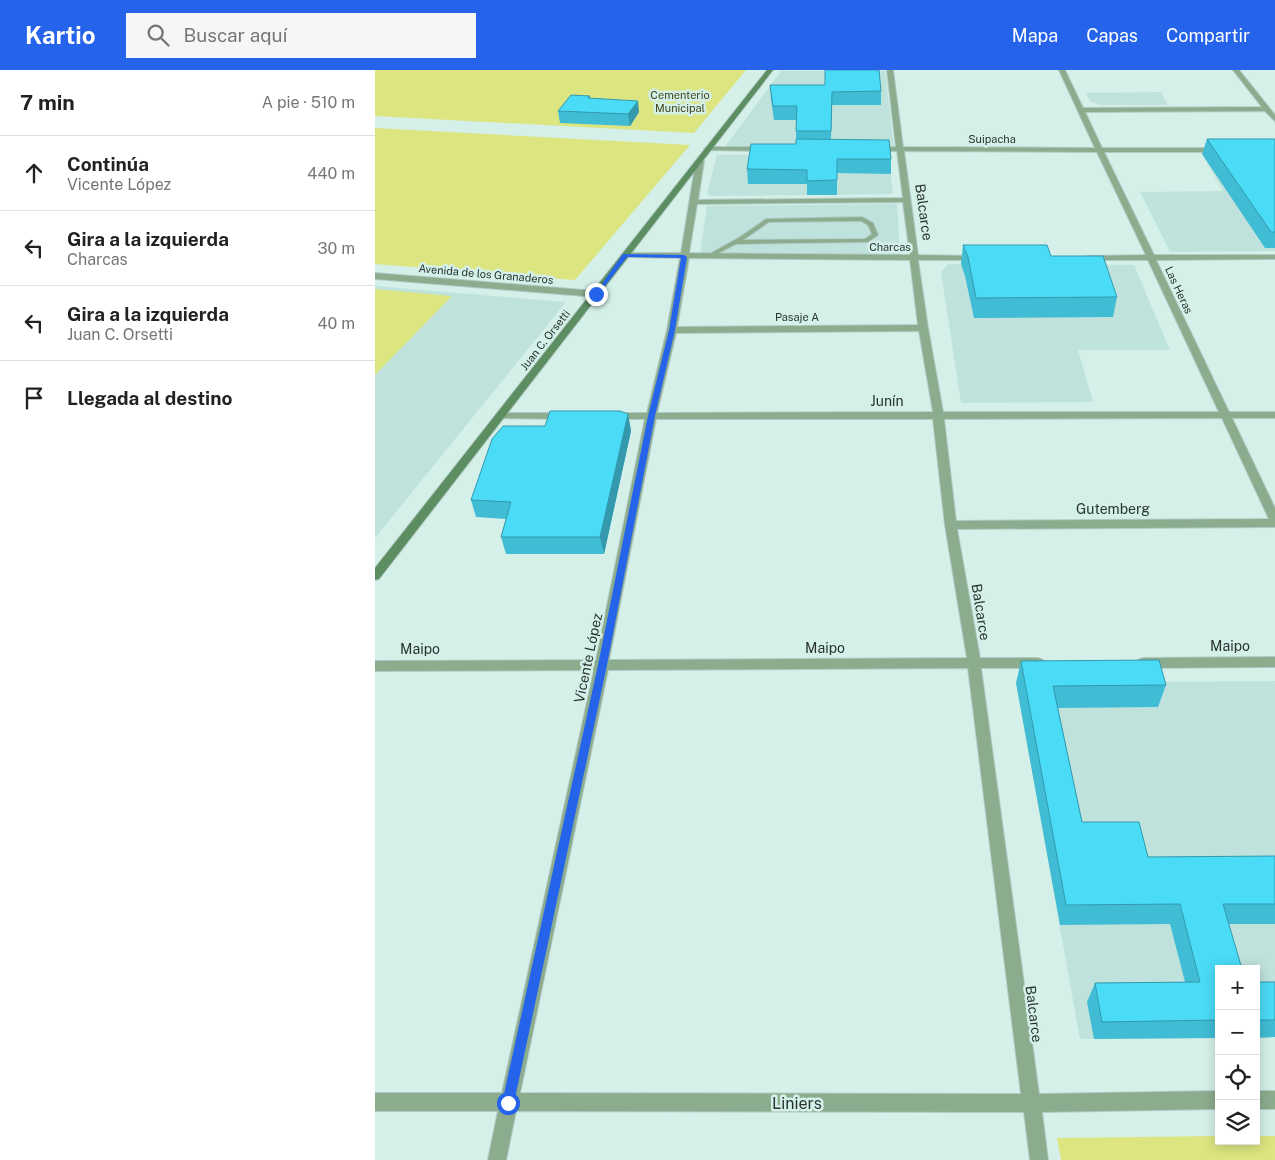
<!DOCTYPE html>
<html lang="es">
<head>
<meta charset="utf-8">
<style>
  :root { --surface:#fff; --page:#f6f6f6; --text:#222; --muted:#767676; --line:#e0e0e0; --accent:#2563eb }
  body { margin:0; font-family:"Public Sans",sans-serif; background:var(--page); color:var(--text) }
  .controls { position:absolute; right:15px; bottom:15px; display:grid; overflow:hidden; border-radius:0px; box-shadow:0 2px 12px #0003 }
  .controls button { width:45px; height:45px; display:grid; place-items:center; padding:0; border:0; border-bottom:1px solid var(--line); background:var(--surface); color:var(--text); font:25px sans-serif }
  .stop { position:absolute; width:15px; height:15px; margin:-11px; border:4px solid #2563eb; border-radius:50%; background:#fff }
  .stop.end { background:#2563eb; border-color:#fff; box-shadow:0 1px 5px #0008 }
  .list { margin:0; padding:0; list-style:none }
  h2 { display:flex; justify-content:space-between; align-items:center; height:65px; margin:0; padding:0 20px; font-size:21px }
  h2 small { font-size:16px; font-weight:400; color:var(--muted) }
  .list li { display:grid; grid-template-columns:32px 1fr auto; gap:15px; align-items:center; box-sizing:border-box; height:75px; padding:0 20px; border-top:1px solid var(--line) }
  .list b { display:block; font-size:19px; white-space:nowrap }
  .list p { margin:0; font-size:16px; white-space:nowrap; color:var(--muted) }
  .list em { font-size:16px; font-style:normal; color:var(--muted) }
  .icon { flex:none; width:28px; height:28px; fill:none; stroke:currentColor; stroke-width:2; stroke-linecap:round; stroke-linejoin:round }
  .map { position:relative; flex:none; width:900px; height:1090px; overflow:hidden }
  header { display:flex; align-items:center; gap:30px; box-sizing:border-box; height:70px; padding:0 25px; background:var(--accent); color:#fff }
  header strong { font-size:24px }
  nav { display:flex; gap:28px; margin-inline-start:auto; font-size:18px }
  .search { width:350px; height:45px; background:var(--page); display:flex; align-items:center; gap:12px; box-sizing:border-box; padding:0 18px; border-radius:0px; color:var(--muted); font-size:19px }
  main { display:flex }
  aside { flex:1; background:var(--surface) }
  .map>svg:first-child { display:block }
  .built { fill:#bfe3dc }
  .green { fill:#dce580 }
  .lines { fill:none; stroke-linecap:round; stroke-linejoin:round }
  .lane-casing { stroke:#b2cac4; stroke-width:2 }
  .street-casing { stroke:#b2cac4; stroke-width:2 }
  .secondary-casing { stroke:#b2cac4; stroke-width:2 }
  .lane { fill:#8cac8e; fill-rule:evenodd }
  .street { fill:#8cac8e; fill-rule:evenodd }
  .secondary { fill:#5d8e61; fill-rule:evenodd }
  .wall { fill:#40bcd4 }
  .shaded-wall { fill:#3499ad }
  .building { fill:#4adbf7; stroke:#3499ad }
  .route { fill:#2563eb }
  .labels { text-anchor:middle; stroke-width:5; stroke-linejoin:round; paint-order:stroke }
  .far-park-label { font-size:11px; fill:#43461b; stroke:#d4f0e9 }
  .far-street-label { font-size:11px; fill:#293432; stroke:#d4f0e9 }
  .street-label { font-size:14px; fill:#293432; stroke:#d4f0e9 }
  .near-street-label { font-size:16px; fill:#293432; stroke:#d4f0e9 }
</style>
</head>
<body>
<header>
<strong>Kartio</strong>
<div class="search"><svg class="icon" aria-label="search" viewBox="0 0 24 24"><circle cx="10" cy="10" r="6"/><path d="M15 15l6 6"/></svg>Buscar aquí</div>
<nav><a>Mapa</a><a>Capas</a><a>Compartir</a></nav>
</header>
<main>
<aside>
<h2>7 min<small>A pie · 510 m</small></h2>
<ul class="list">
<li><svg class="icon" aria-label="ahead" viewBox="0 0 24 24"><path d="M12 20V5M6 11l6-6 6 6"/></svg><div><b>Continúa</b><p>Vicente López</p></div><em>440 m</em></li>
<li><svg class="icon" aria-label="left" viewBox="0 0 24 24"><path d="M17 20v-9H6M10 6l-5 5 5 5"/></svg><div><b>Gira a la izquierda</b><p>Charcas</p></div><em>30 m</em></li>
<li><svg class="icon" aria-label="left" viewBox="0 0 24 24"><path d="M17 20v-9H6M10 6l-5 5 5 5"/></svg><div><b>Gira a la izquierda</b><p>Juan C. Orsetti</p></div><em>40 m</em></li>
<li><svg class="icon" aria-label="arrive" viewBox="0 0 24 24"><path d="M6 21V4h12l-3 4 3 4H6"/></svg><div><b>Llegada al destino</b></div></li>
</ul>
</aside>
<div class="map">
<svg width="900" height="1090" viewBox="0 0 900 1090">
  <rect width="100%" height="100%" fill="#d4f0e9"/>
  <path class="built" d="M406,1H510L519,76L350,77Z
    M786,22L793,35H725L715,31L711,23Z
    M513,84L518,124L336,126L332,124L342,85Z
    M827,84H900V181L795,182L765,122L848,121Z
    M522,134L525,184H325L332,136Z
    M573,194L759,195L795,280H703L718,332L586,333L566,202Z
    M0,216L191,232L0,468Z
    M900,611V967L881,968V899H844V968L705,969L641,613Z"/>
  <path class="green" d="M0,0H371L319,63L0,46Z
    M0,58L315,75L200,210L0,194Z
    M0,219L77,226L0,305Z
    M844,1066V1071H881V1066H900V1090H686L682,1068Z"/>
  <g class="lines">
    <g class="lane-casing">
      <path id="lane" d="M487,147L498,153L503,165L493,172L361,174L334,188L329,187L365,167L391,149ZM486,151L493,155L497,164L490,169L368,170L394,152Z"/>
    </g>
    <g class="street-casing">
      <path id="street" d="M512,0H518L528,77L720,78L684,0H690L708,38L887,37L858,0H864L900,45V51L890,41L710,42L727,78H845L849,80L845,82H729L779,185H900V189L781,190L854,342H900V348H857L900,438V457L582,459L605,588H663L668,590L670,593L668,596L663,598H606L664,1024L844,1021V1039L667,1042L673,1090H655L649,1042L141,1041L131,1090H113L123,1041H0V1023H127L219,600L0,601V591L221,590L270,349H238L233,346L238,343H272L292,260L305,188L250,187L246,185L250,183H306L321,91L325,89L329,91L323,130L528,128L522,81H500L496,79L500,77H521ZM529,81L722,82L771,185L713,186L709,188L713,190H773L844,342H568L553,258L543,190H603L607,188L603,186L543,185ZM528,132L535,185L314,183L322,134ZM314,188L535,190L543,255L302,257ZM544,261L558,342L282,343L301,263ZM847,348L894,449L581,451L569,349ZM281,349H558L570,455L592,588L234,590ZM593,598L646,1024L145,1023L233,600Z
        M333,77H393L397,79L393,81L331,80L329,79Z
        M0,203L221,221L225,224L221,227L0,209Z
        M125,343H190L195,346L190,349L121,348V344Z
        M900,587V597L768,598L763,596L761,593L763,590L768,588Z
        M881,1021H900V1039H881Z"/>
    </g>
    <g class="secondary-casing">
      <path id="secondary" d="M392,0H398L4,509L0,510V498Z"/>
    </g>
    <use href="#lane" class="lane"/>
    <use href="#street" class="street"/>
    <use href="#secondary" class="secondary"/>
  </g>
  <path class="wall" d="M395,15L506,21V35H457L456,69L516,89V104L462,103V125H432V114H373L372,99L421,74V50H399L396,29Z
    M215,26V28L264,42L255,56L185,53L183,41Z
    M832,69H900V178H890L827,84Z
    M588,175L676,186L742,227L738,247L599,248L590,206L586,194Z
    M253,344L256,361L229,484H131L126,467L131,449L101,447L96,430L170,356Z
    M646,591L791,615L783,637L683,638L707,752L773,787L900,786V854H854L844,899V968L719,969L712,932L720,913L810,912L795,854L685,855L641,613Z
    M881,912H900V967L881,968Z"/>
  <path class="shaded-wall" d="M263,31L264,42L255,56L253,44Z
    M253,344L256,361L229,484L225,467Z"/>
  <path class="building" d="M450,0H504L506,21L457,22L456,61H421L422,36H398L395,15H450Z
    M196,25L215,26L213,28L263,31L253,44L183,41Z
    M421,69L514,70L516,89H462V110L432,111V100L372,99L376,74H421Z
    M832,69H900V162H896Z
    M588,175H672L676,186H728L742,227L601,228L593,187Z
    M175,341H245L253,344L225,467H126L136,432L96,430L117,369L128,356H170Z
    M784,590L791,615L678,616L707,752H764L773,787L900,786V834H848L867,899H844V950L727,952L720,913L825,912L805,834L691,835L646,591Z
    M881,912H900V950H881Z"/>
  <path class="route" d="M248,184L309,185L312,187L300,260L280,346L232,595L139,1033L137,1037L133,1039L129,1037L127,1033L223,595L273,346L294,260L306,188L252,187L223,225H219Z"/>
  <g class="labels">
    <g class="far-park-label">
      <text x="305" y="29">Cementerio<tspan x="305" dy="13">Municipal</tspan></text>
    </g>
    <g class="far-street-label">
      <text x="617" y="73">Suipacha</text>
      <text x="515" y="181">Charcas</text>
      <text transform="translate(111 204) rotate(5)" y="4">Avenida de los Granaderos</text>
      <text transform="translate(804 220) rotate(65)" y="4">Las Heras</text>
      <text x="422" y="251">Pasaje A</text>
      <text transform="translate(170 270) rotate(-52)" y="4">Juan C. Orsetti</text>
    </g>
    <g class="street-label">
      <text transform="translate(549 142) rotate(82)" y="5">Balcarce</text>
      <text x="512" y="336">Junín</text>
      <text x="738" y="444">Gutemberg</text>
      <text transform="translate(606 542) rotate(81)" y="5">Balcarce</text>
      <text x="855" y="581">Maipo</text>
      <text x="450" y="583">Maipo</text>
      <text x="45" y="584">Maipo</text>
      <text transform="translate(213 588) rotate(-78)" y="5">Vicente López</text>
      <text transform="translate(659 944) rotate(83)" y="5">Balcarce</text>
    </g>
    <g class="near-street-label">
      <text x="422" y="1039">Liniers</text>
    </g>
  </g>
</svg>
<div class="controls">
<button>+</button>
<button>−</button>
<button><svg class="icon" aria-label="locate" viewBox="0 0 24 24"><circle cx="12" cy="12" r="6"/><path d="M12 2v4M12 18v4M2 12h4M18 12h4"/></svg></button>
<button><svg class="icon" aria-label="layers" viewBox="0 0 24 24"><path d="M12 4l9 5-9 5-9-5zM3 14l9 5 9-5"/></svg></button>
</div>
<div class="stop" style="left:133px;top:1033px"></div>
<div class="stop end" style="left:221px;top:224px"></div>
</div>
</main>
</body>
</html>
